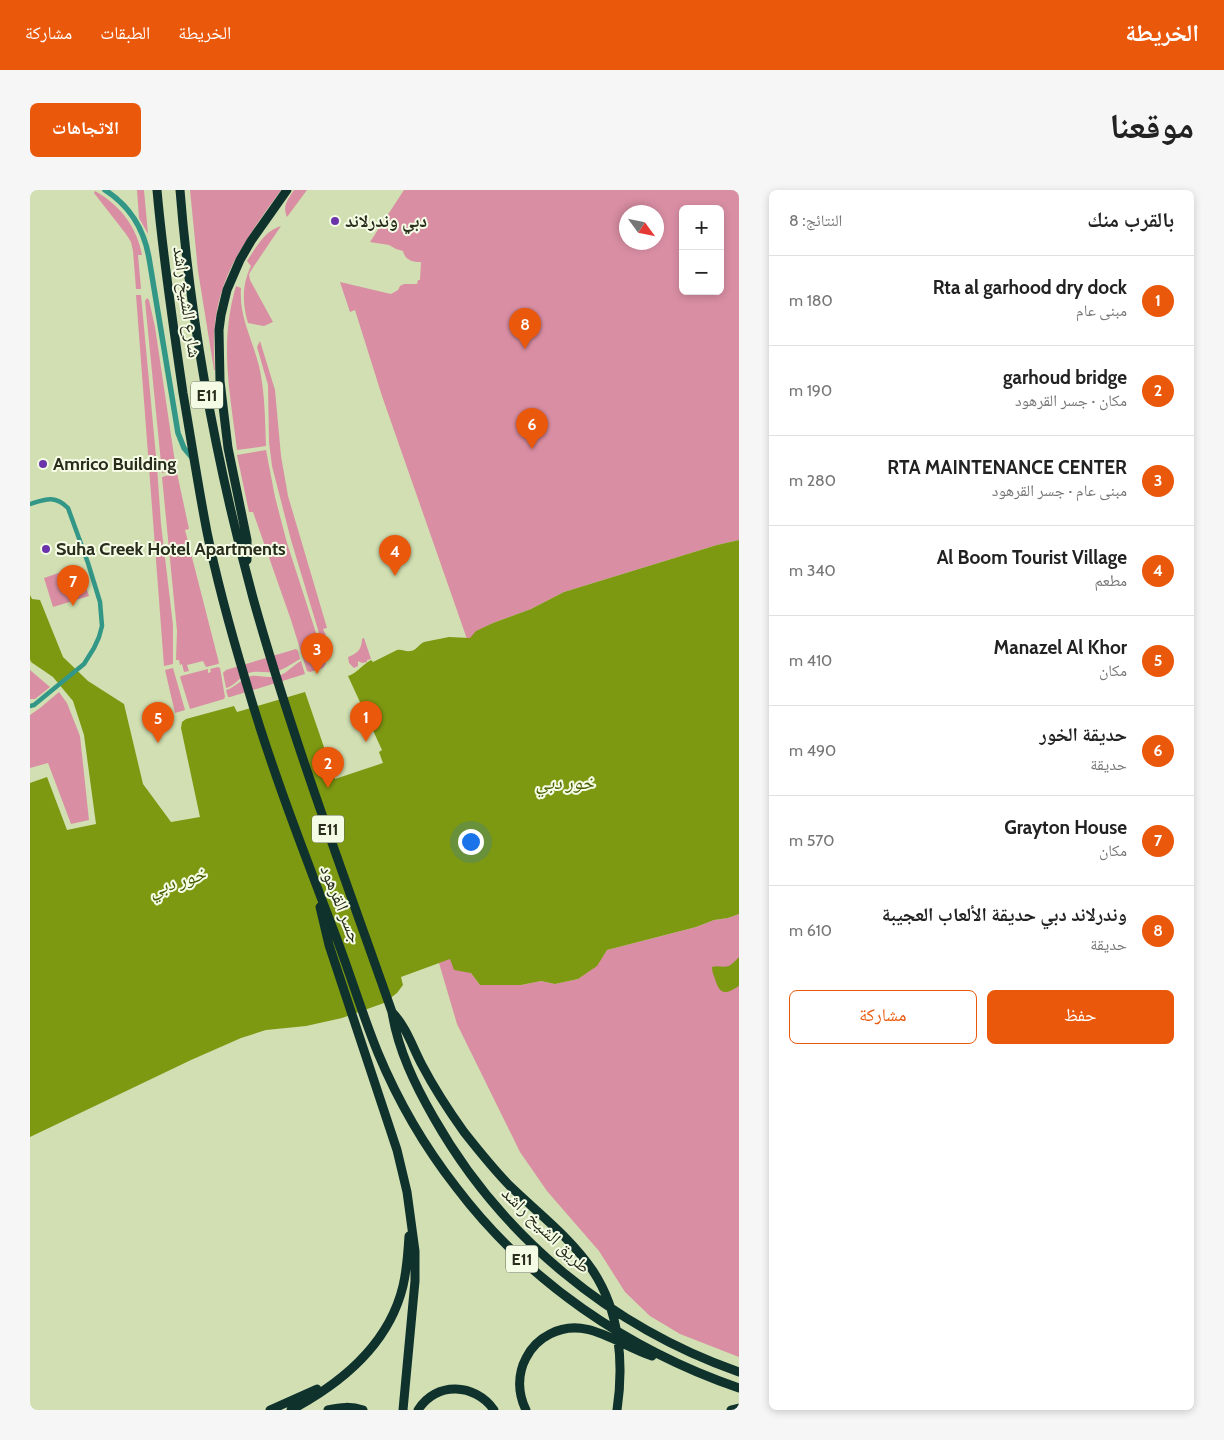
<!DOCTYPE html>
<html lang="ar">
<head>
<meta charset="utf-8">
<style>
  :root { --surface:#fff; --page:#f6f6f6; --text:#222; --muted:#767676; --line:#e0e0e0; --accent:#ea580c }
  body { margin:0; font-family:Cabin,"Noto Naskh Arabic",sans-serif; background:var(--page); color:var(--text); direction:rtl }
  .controls { position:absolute; right:15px; top:15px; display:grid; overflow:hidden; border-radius:8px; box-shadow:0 2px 8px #0003 }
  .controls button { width:45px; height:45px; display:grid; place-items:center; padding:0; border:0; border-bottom:1px solid var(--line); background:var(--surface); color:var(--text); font:25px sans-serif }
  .compass { position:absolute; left:589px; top:15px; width:45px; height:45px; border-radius:50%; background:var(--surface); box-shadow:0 2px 8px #0003; rotate:123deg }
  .you { position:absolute; left:440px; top:651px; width:18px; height:18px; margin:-12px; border:4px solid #fff; border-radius:50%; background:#1a73e8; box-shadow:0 0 0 8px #1a73e833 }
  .badge { display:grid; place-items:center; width:32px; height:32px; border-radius:50%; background:var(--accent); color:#fff; font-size:16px; font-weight:700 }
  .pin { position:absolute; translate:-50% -41px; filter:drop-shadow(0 1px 2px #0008) }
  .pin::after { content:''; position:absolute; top:26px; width:18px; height:15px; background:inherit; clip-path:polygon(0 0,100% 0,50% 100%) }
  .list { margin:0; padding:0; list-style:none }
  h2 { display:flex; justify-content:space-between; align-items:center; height:65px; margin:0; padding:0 20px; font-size:21px }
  h2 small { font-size:16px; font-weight:400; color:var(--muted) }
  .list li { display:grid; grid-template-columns:32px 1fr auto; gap:15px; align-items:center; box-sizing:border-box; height:90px; padding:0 20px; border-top:1px solid var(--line) }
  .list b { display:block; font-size:19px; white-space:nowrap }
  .list p { margin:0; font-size:16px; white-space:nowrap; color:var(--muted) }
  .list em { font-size:16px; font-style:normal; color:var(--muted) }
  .actions { display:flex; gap:10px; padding:15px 20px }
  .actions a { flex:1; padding:11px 0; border:1px solid var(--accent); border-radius:8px; text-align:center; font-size:18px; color:var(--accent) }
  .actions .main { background:var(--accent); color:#fff }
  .map { position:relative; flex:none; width:709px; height:1220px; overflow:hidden; direction:ltr; border-radius:8px }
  header { display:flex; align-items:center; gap:30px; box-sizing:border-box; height:70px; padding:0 25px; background:var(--accent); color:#fff }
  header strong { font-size:24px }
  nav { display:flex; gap:28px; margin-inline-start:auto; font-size:18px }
  .intro { display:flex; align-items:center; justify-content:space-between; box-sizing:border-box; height:120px; padding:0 30px }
  h1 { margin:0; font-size:35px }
  .button { padding:12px 22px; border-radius:8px; background:var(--accent); color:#fff; font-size:18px; font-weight:700 }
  main { display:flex; gap:30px; padding:0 30px }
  aside { flex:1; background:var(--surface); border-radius:8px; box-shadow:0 2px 8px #0003 }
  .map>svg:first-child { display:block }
  .green { fill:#d98ea3; fill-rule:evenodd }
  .water { fill:#7d9811 }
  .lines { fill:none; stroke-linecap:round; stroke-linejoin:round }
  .minor { stroke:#339788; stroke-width:4.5 }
  .tertiary { stroke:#339788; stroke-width:5.5 }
  .motorway { stroke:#0f322d; stroke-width:9 }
  .poi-dot { fill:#6c34aa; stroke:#f5fce6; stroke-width:2 }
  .labels { text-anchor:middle; stroke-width:4; stroke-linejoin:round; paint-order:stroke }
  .shield { fill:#f5fce6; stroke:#666b59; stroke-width:1 }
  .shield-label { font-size:16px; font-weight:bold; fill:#282d1c }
  .poi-label { font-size:18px; font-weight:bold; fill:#282d1c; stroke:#f5fce6; text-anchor:start }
  .street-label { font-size:18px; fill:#282d1c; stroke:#f5fce6 }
  .water-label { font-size:19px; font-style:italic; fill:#4b5d01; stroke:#f5fce6 }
</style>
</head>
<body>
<header>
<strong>الخريطة</strong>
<nav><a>الخريطة</a><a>الطبقات</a><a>مشاركة</a></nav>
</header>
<div class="intro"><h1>موقعنا</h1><a class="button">الاتجاهات</a></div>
<main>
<aside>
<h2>بالقرب منك<small>النتائج: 8</small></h2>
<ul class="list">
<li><span class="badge">1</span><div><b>Rta al garhood dry dock</b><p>مبنى عام</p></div><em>180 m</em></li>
<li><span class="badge">2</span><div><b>garhoud bridge</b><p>مكان · جسر القرهود</p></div><em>190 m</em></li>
<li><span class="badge">3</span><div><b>RTA MAINTENANCE CENTER</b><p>مبنى عام · جسر القرهود</p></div><em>280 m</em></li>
<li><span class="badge">4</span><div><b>Al Boom Tourist Village</b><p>مطعم</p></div><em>340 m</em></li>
<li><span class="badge">5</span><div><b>Manazel Al Khor</b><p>مكان</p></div><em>410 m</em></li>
<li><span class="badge">6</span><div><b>حديقة الخور</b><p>حديقة</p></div><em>490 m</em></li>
<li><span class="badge">7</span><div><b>Grayton House</b><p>مكان</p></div><em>570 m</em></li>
<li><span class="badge">8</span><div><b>وندرلاند دبي حديقة الألعاب العجيبة</b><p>حديقة</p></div><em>610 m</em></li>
</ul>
<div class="actions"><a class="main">حفظ</a><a>مشاركة</a></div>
</aside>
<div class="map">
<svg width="709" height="1220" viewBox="0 0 709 1220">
  <rect width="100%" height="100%" fill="#d1dfb2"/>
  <path class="green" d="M107,0H114L118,44L109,28Z
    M160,0H251C206,63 178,99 185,180H184L168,81Z
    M264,0H277L257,27C252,16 258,9 264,0Z
    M374,0H709V350L687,355L534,402L501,419L463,433L447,441L441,448L437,449L352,206L325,120L320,122L310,92L361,104L368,100L370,96L374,94H387L388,90H390L391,72C382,72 375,70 373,61L366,59L359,55L340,52ZM653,19H690V101H653ZM596,22H626V52H596Z
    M65,1C90,15 107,37 112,65H108L111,99H106L103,61L101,52L96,44L64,3Z
    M251,36L222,79L219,84L220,90L243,132L234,136L218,133C212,114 212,94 221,76L217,71C226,58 234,41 251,36Z
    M206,96L211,98C209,127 222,148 229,176C235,202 235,229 236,256L207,260C200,202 189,154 206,96Z
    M106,105H111L127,277L131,334L143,435V474L134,476Z
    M117,108L119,110L125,137L146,279L132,283L115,111Z
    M230,151L245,200L251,266L258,306L297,438L293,439L296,445L293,446L295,452L292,453L261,350L242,276L239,252L238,195L227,157Z
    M236,260L245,307L257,353L296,474L293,478L280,482L277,481L261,430L223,322H219L207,265Z
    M147,283L159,339L155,340L189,473L188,474L176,477L173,471L157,475L159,481L154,482L152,474L150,475L149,470H146L147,441L132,287Z
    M49,376L59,406L23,417L14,388Z
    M334,448L341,469L337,470V472L332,473L328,471V476L324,478L319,473L318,467C327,464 332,459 332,449Z
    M266,459L268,461L270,469C261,474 253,481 242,482C234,483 227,480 219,483C210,486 205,496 196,498L193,483L196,480Z
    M271,471L275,484L200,507H198L196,500C206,497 211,489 221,486C227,485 233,487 240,487C254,488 260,477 271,471Z
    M188,477L190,478L195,507L194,509L160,519L150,487L151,486L178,479V483L181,482L180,479Z
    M143,478L155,520L145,523L135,480Z
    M0,480L20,497L5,509H0Z
    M29,502L37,513L50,546L59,630L41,634L18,573L0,578V525L10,518Z
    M709,724V1167L650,1144L620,1126L595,1102L569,1061L517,1001L490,962L427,834L409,773L420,768L441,783L450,795H491L511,791L525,794L548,789L566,776L577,760L666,737L684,730L698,728Z"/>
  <path class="water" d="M709,350V724L698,728L684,730L666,737L577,760L567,776L548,789L525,794L511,791L491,795H450L441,783L424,780L420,769L371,787L373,795L367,803L354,813L312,828L276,836L236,840L211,848L161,870L0,947V593L17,587L37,640L66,634L54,545L43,511L23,487L1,472L0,469V405L2,409L10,410L33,467L58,491L94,514L113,594L141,632L170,627L151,538L152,532L156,529L204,516L207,522L275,502L305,589L353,573L349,562L352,560L318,486C327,483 332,475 341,470L343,472L367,460C372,459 376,462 380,461C386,461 389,454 394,452L419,447L440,448L446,441L463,433L501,419L534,402L687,355Z
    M709,767V796C695,805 690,805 685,789C683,784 682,781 682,777C688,775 693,778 699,776C702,774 706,770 709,767Z"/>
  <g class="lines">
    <path class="minor" d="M0,314C16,309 25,305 38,318L58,373L70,412L72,436L69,447L64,458L54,474L4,515L0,516"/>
    <path class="tertiary" d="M75,0C100,16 114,39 119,68L148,243L154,258L164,270"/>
    <path class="motorway" d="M127,0C133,68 143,135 153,203C161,249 168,296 177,342C187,392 201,442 216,492C241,578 273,660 305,744C320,783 332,824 348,863C368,911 394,956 426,997C497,1091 598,1160 709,1198
      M150,0C161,138 187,275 223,408C262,548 314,685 362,822C368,860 385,895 404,928C471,1046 580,1137 709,1182
      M217,370V350L198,258L190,191L189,140L191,125L197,100L210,70L221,51L257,0
      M290,717L299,755L367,960L377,1002L385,1061V1091L373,1220
      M362,822C377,838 382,856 392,875C404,898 419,921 434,942C449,961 464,980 481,997C509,1024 541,1048 563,1081C590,1122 594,1173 587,1220
      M240,1220L287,1199
      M261,1220C312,1193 359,1154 373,1096C377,1079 378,1063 379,1046
      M298,1220C311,1217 321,1216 333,1220
      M388,1220C406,1191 445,1193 464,1220
      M496,1220C488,1204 487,1185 496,1168C501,1158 510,1149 520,1144C556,1125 588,1155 622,1166
      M701,1220L709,1218"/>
  </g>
  <g class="poi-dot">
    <circle cx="305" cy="31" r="5"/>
    <circle cx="13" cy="274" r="5"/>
    <circle cx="16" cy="359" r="5"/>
  </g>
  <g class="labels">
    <g class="shield">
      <rect x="161" y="191.5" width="32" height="27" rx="4"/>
      <rect x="282" y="625.5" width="32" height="27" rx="4"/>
      <rect x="476" y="1055.5" width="32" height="27" rx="4"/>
    </g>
    <g class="shield-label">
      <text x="177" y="211">E11</text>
      <text x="298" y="645">E11</text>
      <text x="492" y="1075">E11</text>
    </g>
    <g class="poi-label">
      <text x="315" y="37">دبي وندرلاند</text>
      <text x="23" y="280">Amrico Building</text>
      <text x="26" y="365">Suha Creek Hotel Apartments</text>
    </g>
    <g class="street-label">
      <text transform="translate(157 112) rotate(82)" y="6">شارع الشيخ راشد</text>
      <text transform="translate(311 714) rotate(68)" y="6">جسر القرهود</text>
      <text transform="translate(516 1040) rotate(44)" y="6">طريق الشيخ راشد</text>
    </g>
    <g class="water-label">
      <text x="535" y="599">خور دبي</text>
      <text transform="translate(147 691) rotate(-18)" y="7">خور دبي</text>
    </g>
  </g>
</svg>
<div class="controls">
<button>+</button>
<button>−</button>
</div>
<svg class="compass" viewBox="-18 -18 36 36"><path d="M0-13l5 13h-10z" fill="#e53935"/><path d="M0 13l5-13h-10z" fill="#767676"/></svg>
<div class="you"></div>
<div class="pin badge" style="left:336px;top:552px">1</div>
<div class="pin badge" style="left:298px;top:598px">2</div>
<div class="pin badge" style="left:287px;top:484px">3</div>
<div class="pin badge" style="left:365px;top:386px">4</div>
<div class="pin badge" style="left:128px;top:553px">5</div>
<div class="pin badge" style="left:502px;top:259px">6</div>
<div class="pin badge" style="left:43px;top:416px">7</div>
<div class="pin badge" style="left:495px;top:159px">8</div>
</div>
</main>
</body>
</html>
